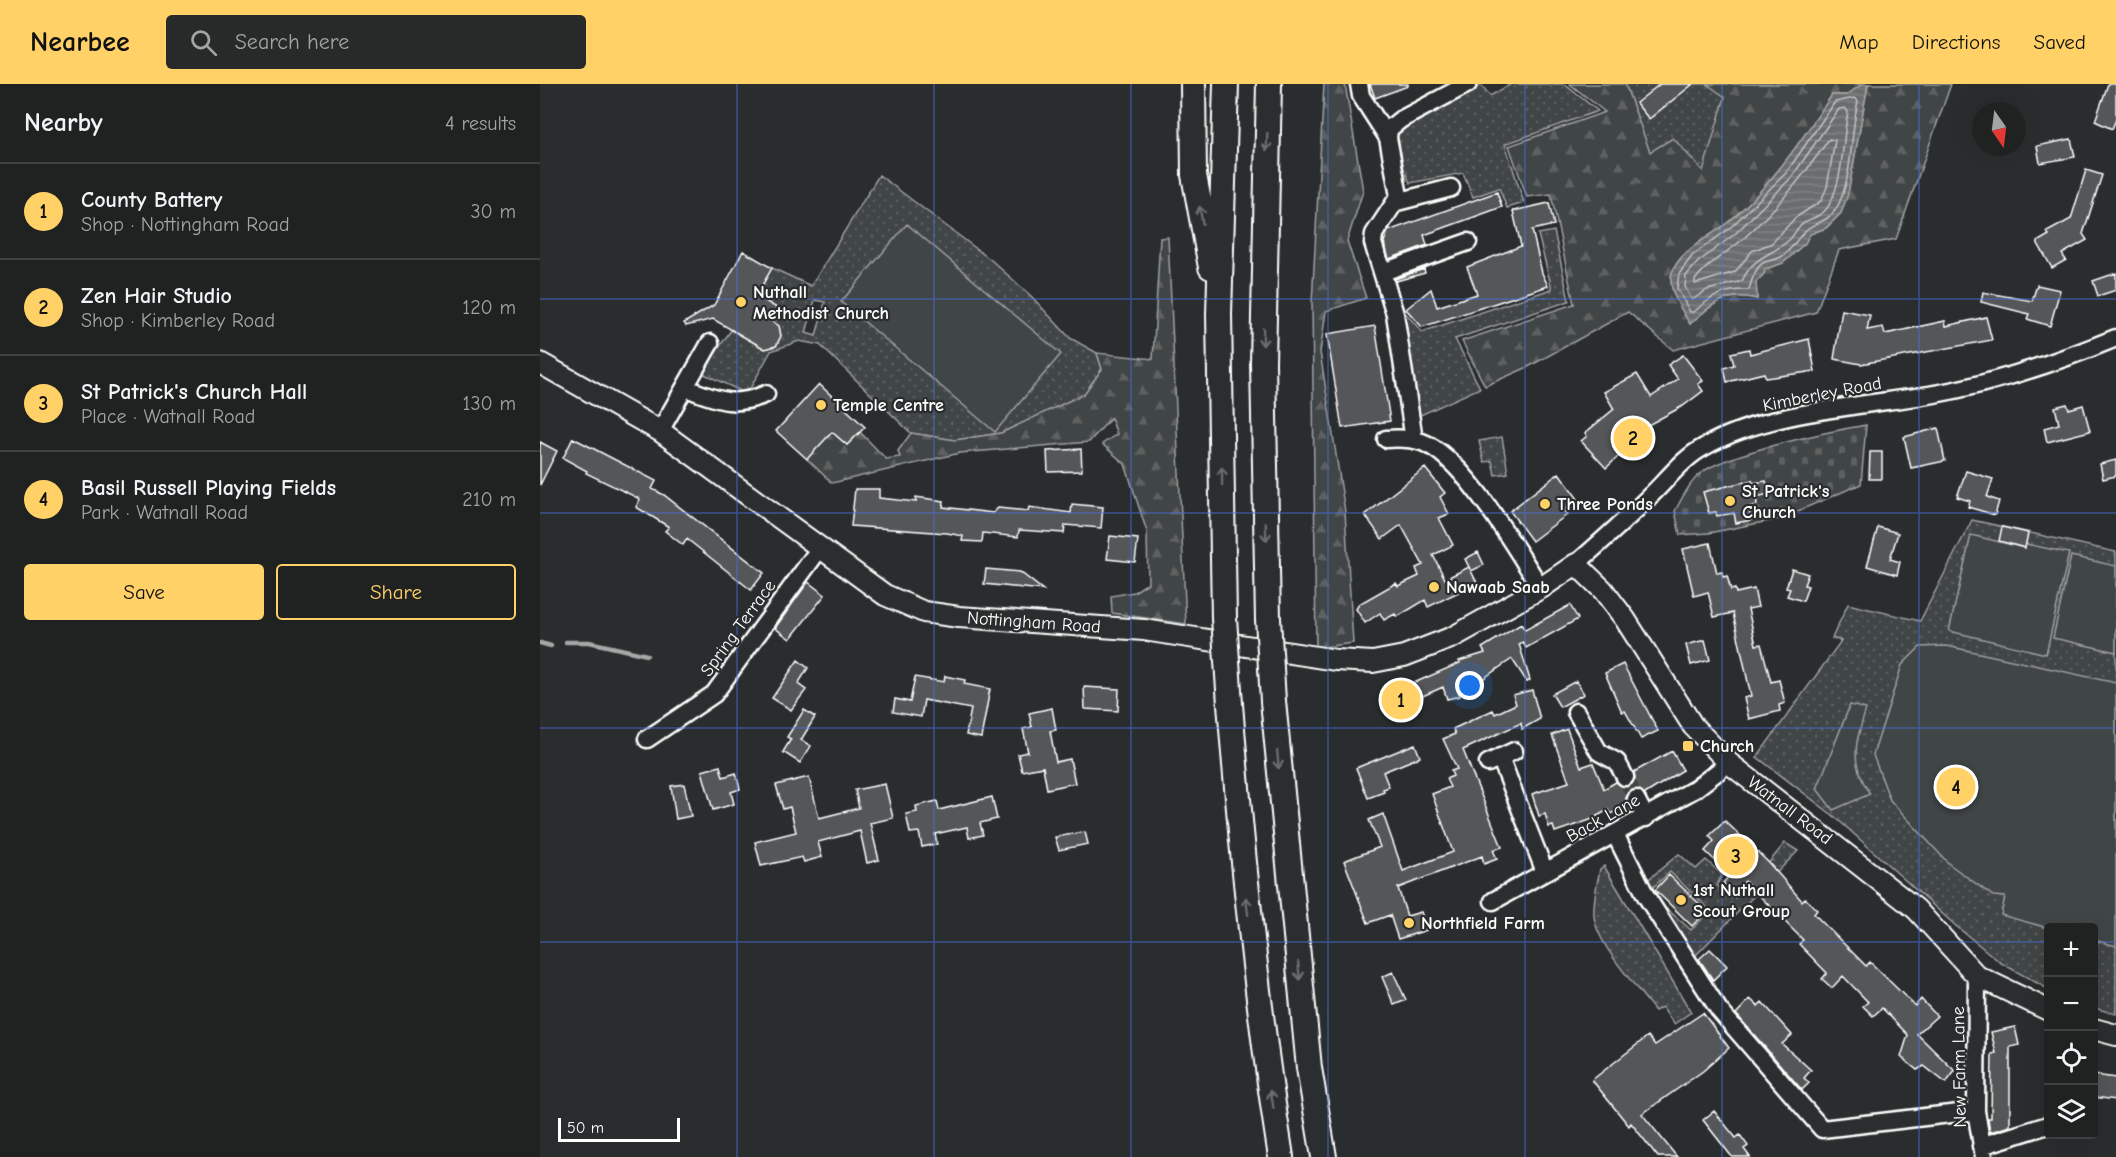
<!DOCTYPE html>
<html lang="en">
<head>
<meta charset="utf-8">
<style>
  :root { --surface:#202222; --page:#282a2a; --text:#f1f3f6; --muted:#a2a4a5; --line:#3d3f40; --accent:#ffd166 }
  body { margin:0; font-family:"Comic Neue",sans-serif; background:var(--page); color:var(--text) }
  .controls { position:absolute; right:18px; bottom:18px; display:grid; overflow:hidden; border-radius:6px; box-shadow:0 6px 24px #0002 }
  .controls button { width:54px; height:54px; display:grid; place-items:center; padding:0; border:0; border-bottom:2px solid var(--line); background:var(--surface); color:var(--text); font:30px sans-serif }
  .compass { position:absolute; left:1432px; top:18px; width:54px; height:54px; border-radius:50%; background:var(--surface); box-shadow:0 6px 24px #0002; rotate:166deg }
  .scale { position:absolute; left:18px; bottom:15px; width:122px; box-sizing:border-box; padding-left:6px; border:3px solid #fff; border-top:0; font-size:16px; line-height:21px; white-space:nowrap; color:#fff; -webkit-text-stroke:4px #2a2d2e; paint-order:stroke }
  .you { position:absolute; left:930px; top:602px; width:21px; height:21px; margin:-15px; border:4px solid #fff; border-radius:50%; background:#1a73e8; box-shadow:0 0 0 9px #1a73e833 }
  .badge { display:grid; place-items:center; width:39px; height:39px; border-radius:50%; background:var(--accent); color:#111; font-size:20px; font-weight:700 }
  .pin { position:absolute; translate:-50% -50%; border:3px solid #fff; box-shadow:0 2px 6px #0006 }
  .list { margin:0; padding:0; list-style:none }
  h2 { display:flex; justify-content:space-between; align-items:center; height:78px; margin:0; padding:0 24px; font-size:26px }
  h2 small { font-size:20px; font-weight:400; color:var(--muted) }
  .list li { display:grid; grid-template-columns:39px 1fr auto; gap:18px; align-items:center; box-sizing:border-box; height:96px; padding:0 24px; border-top:2px solid var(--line) }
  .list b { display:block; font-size:22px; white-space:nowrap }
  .list p { margin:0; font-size:20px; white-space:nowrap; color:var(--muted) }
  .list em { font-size:20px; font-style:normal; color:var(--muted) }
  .actions { display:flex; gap:12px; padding:18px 24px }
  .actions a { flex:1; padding:14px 0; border:2px solid var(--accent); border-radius:6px; text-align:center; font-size:21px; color:var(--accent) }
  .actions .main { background:var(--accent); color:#111 }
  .icon { flex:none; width:33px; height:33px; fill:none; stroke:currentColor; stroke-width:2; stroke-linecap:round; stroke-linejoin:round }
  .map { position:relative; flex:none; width:1576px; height:1073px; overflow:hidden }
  header { display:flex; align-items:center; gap:36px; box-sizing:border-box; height:84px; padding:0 30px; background:var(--accent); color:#111 }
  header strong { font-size:28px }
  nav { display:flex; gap:33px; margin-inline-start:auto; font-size:21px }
  .search { width:420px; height:54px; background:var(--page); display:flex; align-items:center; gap:15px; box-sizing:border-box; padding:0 21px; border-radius:6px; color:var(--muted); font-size:22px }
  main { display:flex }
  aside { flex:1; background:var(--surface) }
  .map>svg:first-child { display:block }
  .grass { fill:url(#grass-dots); stroke:#a0a2a2; stroke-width:1.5; fill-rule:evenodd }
  .forest { fill:url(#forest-firs); stroke:#a0a2a2; stroke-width:1.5 }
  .cemetery { fill:url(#cemetery-stones); stroke:#a0a2a2; stroke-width:1.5 }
  .garden { fill:#414445; stroke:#a0a2a2; stroke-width:1.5 }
  .water { fill:url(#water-rules); stroke:#a6a7a7; stroke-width:1.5 }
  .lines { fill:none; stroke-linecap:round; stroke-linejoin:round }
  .shore { stroke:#c3c4c5; stroke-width:1.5 }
  .stream { stroke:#a6a7a7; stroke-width:4.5 }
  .building { fill:#555758; stroke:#fff; stroke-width:1.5 }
  .minor-tunnel { stroke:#3f4243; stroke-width:16; stroke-dasharray:16 8; stroke-linecap:butt }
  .minor-casing { stroke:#fff; stroke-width:21 }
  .major-casing { stroke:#fff; stroke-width:24 }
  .highway-casing { stroke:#fff; stroke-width:28 }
  .minor { stroke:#2a2d2e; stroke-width:16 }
  .major { stroke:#2a2d2e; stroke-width:20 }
  .highway { stroke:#2a2d2e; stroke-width:24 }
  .highway-bridge-casing { stroke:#fff; stroke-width:28; stroke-linecap:butt }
  .highway-bridge { stroke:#2a2d2e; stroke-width:24 }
  .oneway { stroke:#6a6c6d }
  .grid { fill:none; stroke:#4a71e0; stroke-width:1.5; stroke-opacity:0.55 }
  .poi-dot { fill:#ffd166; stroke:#2a2d2e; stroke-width:2 }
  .labels { text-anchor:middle; stroke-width:4.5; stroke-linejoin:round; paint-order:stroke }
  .poi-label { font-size:18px; font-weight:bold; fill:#fff; stroke:#2a2d2e; text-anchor:start }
  .street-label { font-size:18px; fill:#fff; stroke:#2a2d2e }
</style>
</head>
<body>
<header>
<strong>Nearbee</strong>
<div class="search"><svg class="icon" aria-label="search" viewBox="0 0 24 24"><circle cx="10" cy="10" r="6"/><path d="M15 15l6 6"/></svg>Search here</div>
<nav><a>Map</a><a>Directions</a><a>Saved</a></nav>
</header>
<main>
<aside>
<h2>Nearby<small>4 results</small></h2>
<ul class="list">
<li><span class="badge">1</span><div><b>County Battery</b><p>Shop · Nottingham Road</p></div><em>30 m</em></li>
<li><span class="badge">2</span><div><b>Zen Hair Studio</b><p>Shop · Kimberley Road</p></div><em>120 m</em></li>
<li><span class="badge">3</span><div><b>St Patrick's Church Hall</b><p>Place · Watnall Road</p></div><em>130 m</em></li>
<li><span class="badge">4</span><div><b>Basil Russell Playing Fields</b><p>Park · Watnall Road</p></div><em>210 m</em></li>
</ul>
<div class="actions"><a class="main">Save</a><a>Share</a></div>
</aside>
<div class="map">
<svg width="1576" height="1073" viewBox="0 0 1576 1073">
  <defs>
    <pattern id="grass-dots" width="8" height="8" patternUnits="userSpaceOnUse" patternTransform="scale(1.5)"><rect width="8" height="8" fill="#414445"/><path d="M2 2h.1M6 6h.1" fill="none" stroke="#5e6061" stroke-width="1.8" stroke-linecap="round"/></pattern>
    <pattern id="forest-firs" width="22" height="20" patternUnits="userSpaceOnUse" patternTransform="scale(1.5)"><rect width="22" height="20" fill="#414445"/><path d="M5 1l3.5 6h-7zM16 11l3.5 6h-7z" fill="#5e6061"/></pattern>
    <pattern id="cemetery-stones" width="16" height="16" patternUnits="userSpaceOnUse" patternTransform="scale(1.5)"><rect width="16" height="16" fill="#414445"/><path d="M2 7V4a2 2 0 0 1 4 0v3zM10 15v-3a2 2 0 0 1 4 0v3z" fill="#5e6061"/></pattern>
    <pattern id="water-rules" width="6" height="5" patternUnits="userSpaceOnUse" patternTransform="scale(1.5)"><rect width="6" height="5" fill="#6a6c6d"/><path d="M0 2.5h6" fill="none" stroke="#808283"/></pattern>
  </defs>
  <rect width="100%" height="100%" fill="#2a2d2e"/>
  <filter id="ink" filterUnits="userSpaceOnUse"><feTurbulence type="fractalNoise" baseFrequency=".0167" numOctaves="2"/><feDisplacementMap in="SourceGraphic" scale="12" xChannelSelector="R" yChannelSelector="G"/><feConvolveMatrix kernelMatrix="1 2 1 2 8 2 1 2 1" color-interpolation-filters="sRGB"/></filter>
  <g filter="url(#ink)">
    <path class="grass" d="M971,0H1024L1058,27L965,60L984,119L967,124L959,104L933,113L923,89L870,99L866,89L860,90L854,51L857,43L937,2H942L950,12Z
      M1085,0H1167L1186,12L1164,87L1110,69Z
      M339,91L451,176L491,212L530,254L557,269L562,285L544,310L461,349L415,356L371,349L280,261L259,257L231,267L207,310L162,289L191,246L225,265L236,262L241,252L239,242L230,236L216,212L232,184L271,202ZM275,216L285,218L276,252L266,249Z
      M1014,147L1029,217L915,255L940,304L874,334L855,217L882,248L1012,205L998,150Z
      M962,353L968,389L955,391L952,377L944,378L939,357Z
      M1432,436L1576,468V930L1554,924V844H1508V905L1461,879L1416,842L1295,733L1217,673L1301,557L1292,554L1308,520L1380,537Z
      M1245,759L1258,767L1152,875L1122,830L1127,825L1151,846L1170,826L1130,788L1111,805L1120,817L1116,821L1103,800L1139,770L1156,785L1166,776L1182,791L1177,801L1190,814H1195L1210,796L1213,798Z
      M1064,782L1151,928L1134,940L1122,923L1115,927C1097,903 1057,861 1054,832C1053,816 1057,800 1060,785Z"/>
    <path class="forest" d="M784,0H805L823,107L807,157L826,214L786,227L780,268L805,428L813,559L776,564L772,219Z
      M1030,0H1085L1110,68L1133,54L1163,87L1185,13L1167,0H1322L1307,11H1292C1260,58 1230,104 1186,140C1170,153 1139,167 1132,189C1127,207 1142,225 1150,240C1170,221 1188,207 1217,215L1216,198L1224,190L1225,185L1243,179L1265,159L1270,150L1286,144L1301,129L1308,109L1328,0H1411L1356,155L1299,166L1276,228L1133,266L1088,228L988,283L945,302L922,257L1034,220L1011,110L987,113L969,62L1065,28Z
      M628,153L646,540L572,529L571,512L594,508L608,499L607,448L585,380L562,360L577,350L571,334L549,358L420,369L292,399L267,375L292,348L307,361L320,348L346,375L360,373L358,367L371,349L415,356L461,349L544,310L562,285L557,269L613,275L620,154Z"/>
    <path class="cemetery" d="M1326,341L1321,400L1239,435L1169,449L1140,451L1135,427C1142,414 1150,398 1161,389C1187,369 1290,347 1326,341Z"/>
    <path class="garden" d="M367,140L521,270L455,348L301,218Z
      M1431,451L1484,464L1486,460L1529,469L1506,570L1409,547Z
      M1531,472L1576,482V568L1513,554Z
      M1407,562L1576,599V862L1554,856V844H1508L1461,831L1465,813L1453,812L1409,780L1350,716L1333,671L1362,581L1380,563Z
      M1310,621L1326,625C1315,661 1309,677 1330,710L1293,726L1277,705Z"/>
    <path class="water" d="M1322,0H1328L1308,110L1301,129L1286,144L1270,150L1265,159L1243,179L1225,185L1224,190L1216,198L1217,215C1188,206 1170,221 1150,240C1142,225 1127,207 1132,189C1139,167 1170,153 1186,140C1230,104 1260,58 1292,11H1307Z"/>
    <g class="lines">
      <path class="shore" d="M1315,14L1318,17C1310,49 1313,97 1296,125C1288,138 1275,138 1266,146C1257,154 1252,166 1241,173C1236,176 1229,176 1223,179C1215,184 1211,198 1209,206C1185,205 1171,212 1154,228H1150L1137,204L1139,190L1152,172L1191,143L1246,89L1295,18Z
        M1299,25L1305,24L1308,28C1302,57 1304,92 1290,119C1285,131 1274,133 1264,138C1258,142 1255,150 1249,156C1230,173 1214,171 1202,197L1167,206L1152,216L1145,203L1146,192L1158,178L1196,149L1251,94Z
        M1289,55L1295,56L1287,103L1281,117L1255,134L1232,159L1212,167L1195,188L1155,200V196C1168,178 1188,169 1204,154C1239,122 1262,94 1289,55Z"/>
      <path class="stream" d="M26,558H49L107,571
        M0,559L11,562"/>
    </g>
    <path class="building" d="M830,0H868V2L835,14Z
      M1120,0H1153L1109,35L1096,19Z
      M1568,0H1576V35L1572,45L1555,37Z
      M1531,55L1535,73L1500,79L1497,62Z
      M1546,86L1562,91L1543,150L1547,156L1522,170L1526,176L1512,184L1497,158L1509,151L1507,148L1531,135Z
      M957,108L962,123L884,151L887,161L849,175L844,158L848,147Z
      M1009,119L1014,141L992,146L1002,189L1008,202L882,243L866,225L891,205L897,223L937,210L927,183L981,162L973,127Z
      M203,167L232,184L216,212L237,224L230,236L239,242L241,252L236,262L225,265L173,235L146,242L144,239L174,221Z
      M884,185L885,189L856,197L855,195Z
      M1576,189V206L1558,212L1553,197Z
      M1497,201L1520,206L1510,242L1487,235L1489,230L1441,218L1443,208L1492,217Z
      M1302,226L1330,231L1327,246L1343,243L1345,250L1405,237L1406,242L1446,233L1452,256L1321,280L1294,275Z
      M835,242L850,337L802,344L787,250Z
      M1269,255L1275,287L1226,294L1224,289L1187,298L1184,284L1194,281L1191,269L1209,265L1210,270Z
      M1143,271L1163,297L1158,300L1163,307L1143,322L1097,347L1099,350L1085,358L1089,363L1066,384L1041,357L1047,352L1045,349L1074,325L1064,308L1097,290L1111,313L1138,295L1128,281Z
      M279,300L325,343L307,361L292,348L267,375L236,347Z
      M1527,320L1529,325L1543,321L1550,347L1507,358L1504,344L1519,340L1515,323Z
      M1398,344L1405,377L1371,384L1364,353Z
      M33,354L116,397L112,405L124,411L224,489L211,506L147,455L143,461L125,447L129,443L96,423L100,415L46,389L47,387L23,374Z
      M0,358L17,367L0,401Z
      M541,365L542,387L508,388L507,367Z
      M1330,368H1342V395H1329Z
      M1576,376V392L1563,395L1560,380Z
      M885,384L905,409L900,413L909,430L899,434L913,461L893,471L905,495L929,483L937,499L888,523L885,516L857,533L855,530L844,536L840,529L825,539L816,525L819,520L856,499L858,502L879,492L876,484L883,481L861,441L842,455L825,431Z
      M1426,387L1453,395L1447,413L1459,417L1455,431L1428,423L1430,417L1417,413Z
      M1019,389L1038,415L1024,426L1028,430L992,457L970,427Z
      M1212,396L1213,399L1226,397L1229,410L1216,413L1217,421L1209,423L1211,436L1196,439L1194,429L1177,432L1176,428L1169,429L1163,408Z
      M315,405H339V414L376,418V413L404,417L403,423L453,429L458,424L488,427L489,423L531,429L532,420L563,423L561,444L525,441L524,449L479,446L478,453L443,449L442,458L422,457L423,452L407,449L311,442Z
      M1338,443L1358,449L1350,475L1360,478L1357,491L1327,482Z
      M1462,443L1488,449L1485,464L1459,457Z
      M570,452L598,455L595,478L567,475Z
      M1170,459L1177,489L1182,488L1183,493L1187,492L1191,506L1195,505L1196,509L1214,505L1218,523L1208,525L1216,561L1221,560L1231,598L1239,596L1245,619L1239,621L1240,627L1209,635L1204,614L1211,612L1193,529L1174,533L1168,508L1154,512L1143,465Z
      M938,468L944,481L931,487L925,475Z
      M446,485L480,488L503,506L444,500Z
      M1252,485L1268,490L1264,501L1268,502L1263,517L1247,512L1250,505L1246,504Z
      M268,498L285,511L250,555L235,544Z
      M1030,521L1038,535L986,564L983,558L979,560L990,596L987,598L972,575L941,596L928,599V603L918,606L920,612L907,615L903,603L869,618L871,624L860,629L851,609L920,579L919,577L945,569L942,564L981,540L985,546Z
      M1165,556L1170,576L1151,581L1146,561Z
      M258,576L268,584L258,600L266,606L251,626L232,614Z
      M1083,580L1118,647L1101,655L1085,627L1082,628L1065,589Z
      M405,592L425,596L424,600L450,605L441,654L426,651L431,625L384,616L381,633L353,628L355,615L370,618L375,593L404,598Z
      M1036,597L1044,610L1020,623L1012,610Z
      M544,603L579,605L578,627L545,625Z
      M992,606L1000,635L982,645L981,639L923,666L962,763L953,766L957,775L944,780L942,772L858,804L867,832L881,828L887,846L858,855L850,831L828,839L804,777L840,763L829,736L843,730L863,787L913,768L892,710L910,703L906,695L913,692L911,687L917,685L903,655L915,650L913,645L953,626L955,630L976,620L973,611Z
      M512,624L516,646L510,647L516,678L530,675L535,699L507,705L503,683L482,687L478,670L488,668L483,645L492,643L489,629Z
      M264,626L275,633L261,656L271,662L260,679L243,668L251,655L247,653Z
      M1027,645L1041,683L1053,679L1064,705L1076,698L1084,703L1090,702L1095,694L1094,688L1132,667L1143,686L1105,710L1097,705L1091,706L1086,714L1087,720L1071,730L1068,726L1050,736L1015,748L1013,742L1009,743L1005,730L999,732L992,710L1029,698L1012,651Z
      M875,660L880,673L843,688L849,703L843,705L844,708L828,714L816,684Z
      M180,682L183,693L196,689L200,705L191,708L194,720L173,726L162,687Z
      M269,693L279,734L319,724L315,706L345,700L353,734L330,739L339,776L327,779L320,747L278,758L282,773L264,778L262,773L221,782L215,758L256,748L250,723L243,725L236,701Z
      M144,700L151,732L136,735L131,702Z
      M452,713L457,735L440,739L443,751L429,754L427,743L395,750L397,760L382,763L379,748L370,749L366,730L377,728L376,722L397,717L399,726Z
      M1185,737L1228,778L1262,817L1265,814L1277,826L1274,830L1326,882L1330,878L1375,922L1381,915L1397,932L1377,950L1415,987L1406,999L1384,982L1377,986L1361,973L1368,951L1342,924L1333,932L1323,922L1328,918L1303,892L1292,904L1282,895L1287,889L1259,860L1263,856L1205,797L1194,809L1183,799L1190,791L1165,767L1174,757L1169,752Z
      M545,748L548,760L519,766L515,753Z
      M1129,791L1167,827L1152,842L1115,806Z
      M1170,865L1187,882L1173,896L1159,875Z
      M853,888L866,916L854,921L842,893Z
      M1210,915L1218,922L1222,918L1252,951L1242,960L1271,986L1264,994L1269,999L1262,1006L1196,930Z
      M1163,929L1189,964L1163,987L1102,1030L1137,1073H1118L1091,1039L1089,1042L1052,996L1108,952L1115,961Z
      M1475,943L1479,961L1470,963V1042L1450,1048L1448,1034H1451L1452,970L1456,969L1451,948Z
      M1554,991L1576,994V1016L1554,1013Z
      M1174,1027L1196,1054L1200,1051L1208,1062L1204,1065L1210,1073H1192L1163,1036Z"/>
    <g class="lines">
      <path class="minor-tunnel" d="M1085,693L1096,715"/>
      <g class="minor-casing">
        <path id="minor" d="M819,0L821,12L848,54
          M857,118L911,104
          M843,188L928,158
          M146,304C178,316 193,324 226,310
          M120,347L170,259
          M846,355C859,354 870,354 882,358C924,373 976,466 1001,504
          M874,356L855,230L833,159L834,150L859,112L848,54L849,45L860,36L928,0
          M1036,480C1061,458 1086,436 1110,412C1127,396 1143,374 1164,363C1225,328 1320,322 1389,311C1454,300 1515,279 1576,254
          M1036,628L1059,668L1077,678L1085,693
          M107,655L174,610L280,464
          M960,673L1005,788
          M948,679L974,667
          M1096,715L1106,734
          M1075,750L1106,812L1179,926L1282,1045L1436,1027
          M953,817L1155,705L1189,679
          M1437,892L1436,1027L1444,1073
          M1441,1062L1508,1041"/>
      </g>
      <g class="major-casing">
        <path id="major" d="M0,279L120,347L345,511L384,528L419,533L604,546L796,576L833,578L864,572L913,553L1001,504L1036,480L1063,506L1085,535L1153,642L1189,679L1376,825L1437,892L1508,926
          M1554,945L1576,951"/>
      </g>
      <g class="highway-casing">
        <path id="highway" d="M653,0L654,91L671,183
          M684,534L679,230L686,0
          M728,535L723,279L729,0
          M733,617L769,984L784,1073
          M690,620C702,772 717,922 741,1073"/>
      </g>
      <use href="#minor" class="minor"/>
      <use href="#major" class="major"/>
      <use href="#highway" class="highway"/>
      <g class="highway-bridge-casing">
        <path id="highway-bridge" d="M684,534L690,620
          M728,535L733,617"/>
      </g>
      <use href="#highway-bridge" class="highway-bridge"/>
    </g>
    <defs><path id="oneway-shaft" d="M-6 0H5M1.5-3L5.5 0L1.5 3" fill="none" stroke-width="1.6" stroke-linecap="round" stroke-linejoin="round" transform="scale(1.5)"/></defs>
    <g class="oneway">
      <use href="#oneway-shaft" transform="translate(727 58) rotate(92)"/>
      <use href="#oneway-shaft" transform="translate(661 131) rotate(-101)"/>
      <use href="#oneway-shaft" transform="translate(723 253) rotate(91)"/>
      <use href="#oneway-shaft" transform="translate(682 392) rotate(-91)"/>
      <use href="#oneway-shaft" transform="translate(726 448) rotate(88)"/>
      <use href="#oneway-shaft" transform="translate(738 676) rotate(85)"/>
      <use href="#oneway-shaft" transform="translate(707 822) rotate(-97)"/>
      <use href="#oneway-shaft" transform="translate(759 887) rotate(84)"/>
      <use href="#oneway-shaft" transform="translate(732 1015) rotate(-99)"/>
    </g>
  </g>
  <path class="grid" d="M197,0V1073M394,0V1073M591,0V1073M788,0V1073M985,0V1073M1182,0V1073M1379,0V1073M0,215H1576M0,429H1576M0,644H1576M0,858H1508M1554,858H1576"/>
  <g class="poi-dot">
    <circle cx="201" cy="218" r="6"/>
    <circle cx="281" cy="321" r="6"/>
    <circle cx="1190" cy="417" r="6"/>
    <circle cx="1005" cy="420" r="6"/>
    <circle cx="894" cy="503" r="6"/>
    <rect x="1142" y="656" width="12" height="12" rx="3"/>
    <circle cx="1141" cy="816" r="6"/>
    <circle cx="869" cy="839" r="6"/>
  </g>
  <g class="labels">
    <g class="poi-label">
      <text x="213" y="214">Nuthall<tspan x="213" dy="21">Methodist Church</tspan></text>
      <text x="293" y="327">Temple Centre</text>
      <text x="1202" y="413">St Patrick's<tspan x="1202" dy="21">Church</tspan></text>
      <text x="1017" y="426">Three Ponds</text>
      <text x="906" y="509">Nawaab Saab</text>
      <text x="1160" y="668">Church</text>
      <text x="1153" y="812">1st Nuthall<tspan x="1153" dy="21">Scout Group</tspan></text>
      <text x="881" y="845">Northfield Farm</text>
    </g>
    <g class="street-label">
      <text transform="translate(1282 310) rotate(-11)" y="6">Kimberley Road</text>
      <text transform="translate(494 538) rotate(4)" y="6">Nottingham Road</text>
      <text transform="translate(198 544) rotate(-54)" y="6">Spring Terrace</text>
      <text transform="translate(1250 726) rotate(37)" y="6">Watnall Road</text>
      <text transform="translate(1063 734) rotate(-29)" y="6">Back Lane</text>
      <text transform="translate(1419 983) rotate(-91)" y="6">New Farm Lane</text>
    </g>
  </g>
</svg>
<div class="controls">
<button>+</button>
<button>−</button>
<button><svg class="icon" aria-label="locate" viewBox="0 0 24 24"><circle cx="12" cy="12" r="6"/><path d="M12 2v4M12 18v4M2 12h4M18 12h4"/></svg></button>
<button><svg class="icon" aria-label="layers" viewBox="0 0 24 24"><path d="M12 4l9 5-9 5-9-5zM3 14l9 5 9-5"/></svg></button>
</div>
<svg class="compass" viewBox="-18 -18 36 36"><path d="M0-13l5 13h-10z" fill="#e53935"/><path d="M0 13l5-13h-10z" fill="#a2a4a5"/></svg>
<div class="scale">50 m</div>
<div class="you"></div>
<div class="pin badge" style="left:861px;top:616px">1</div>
<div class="pin badge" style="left:1093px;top:354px">2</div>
<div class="pin badge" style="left:1196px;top:772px">3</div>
<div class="pin badge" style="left:1416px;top:703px">4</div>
</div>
</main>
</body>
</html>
